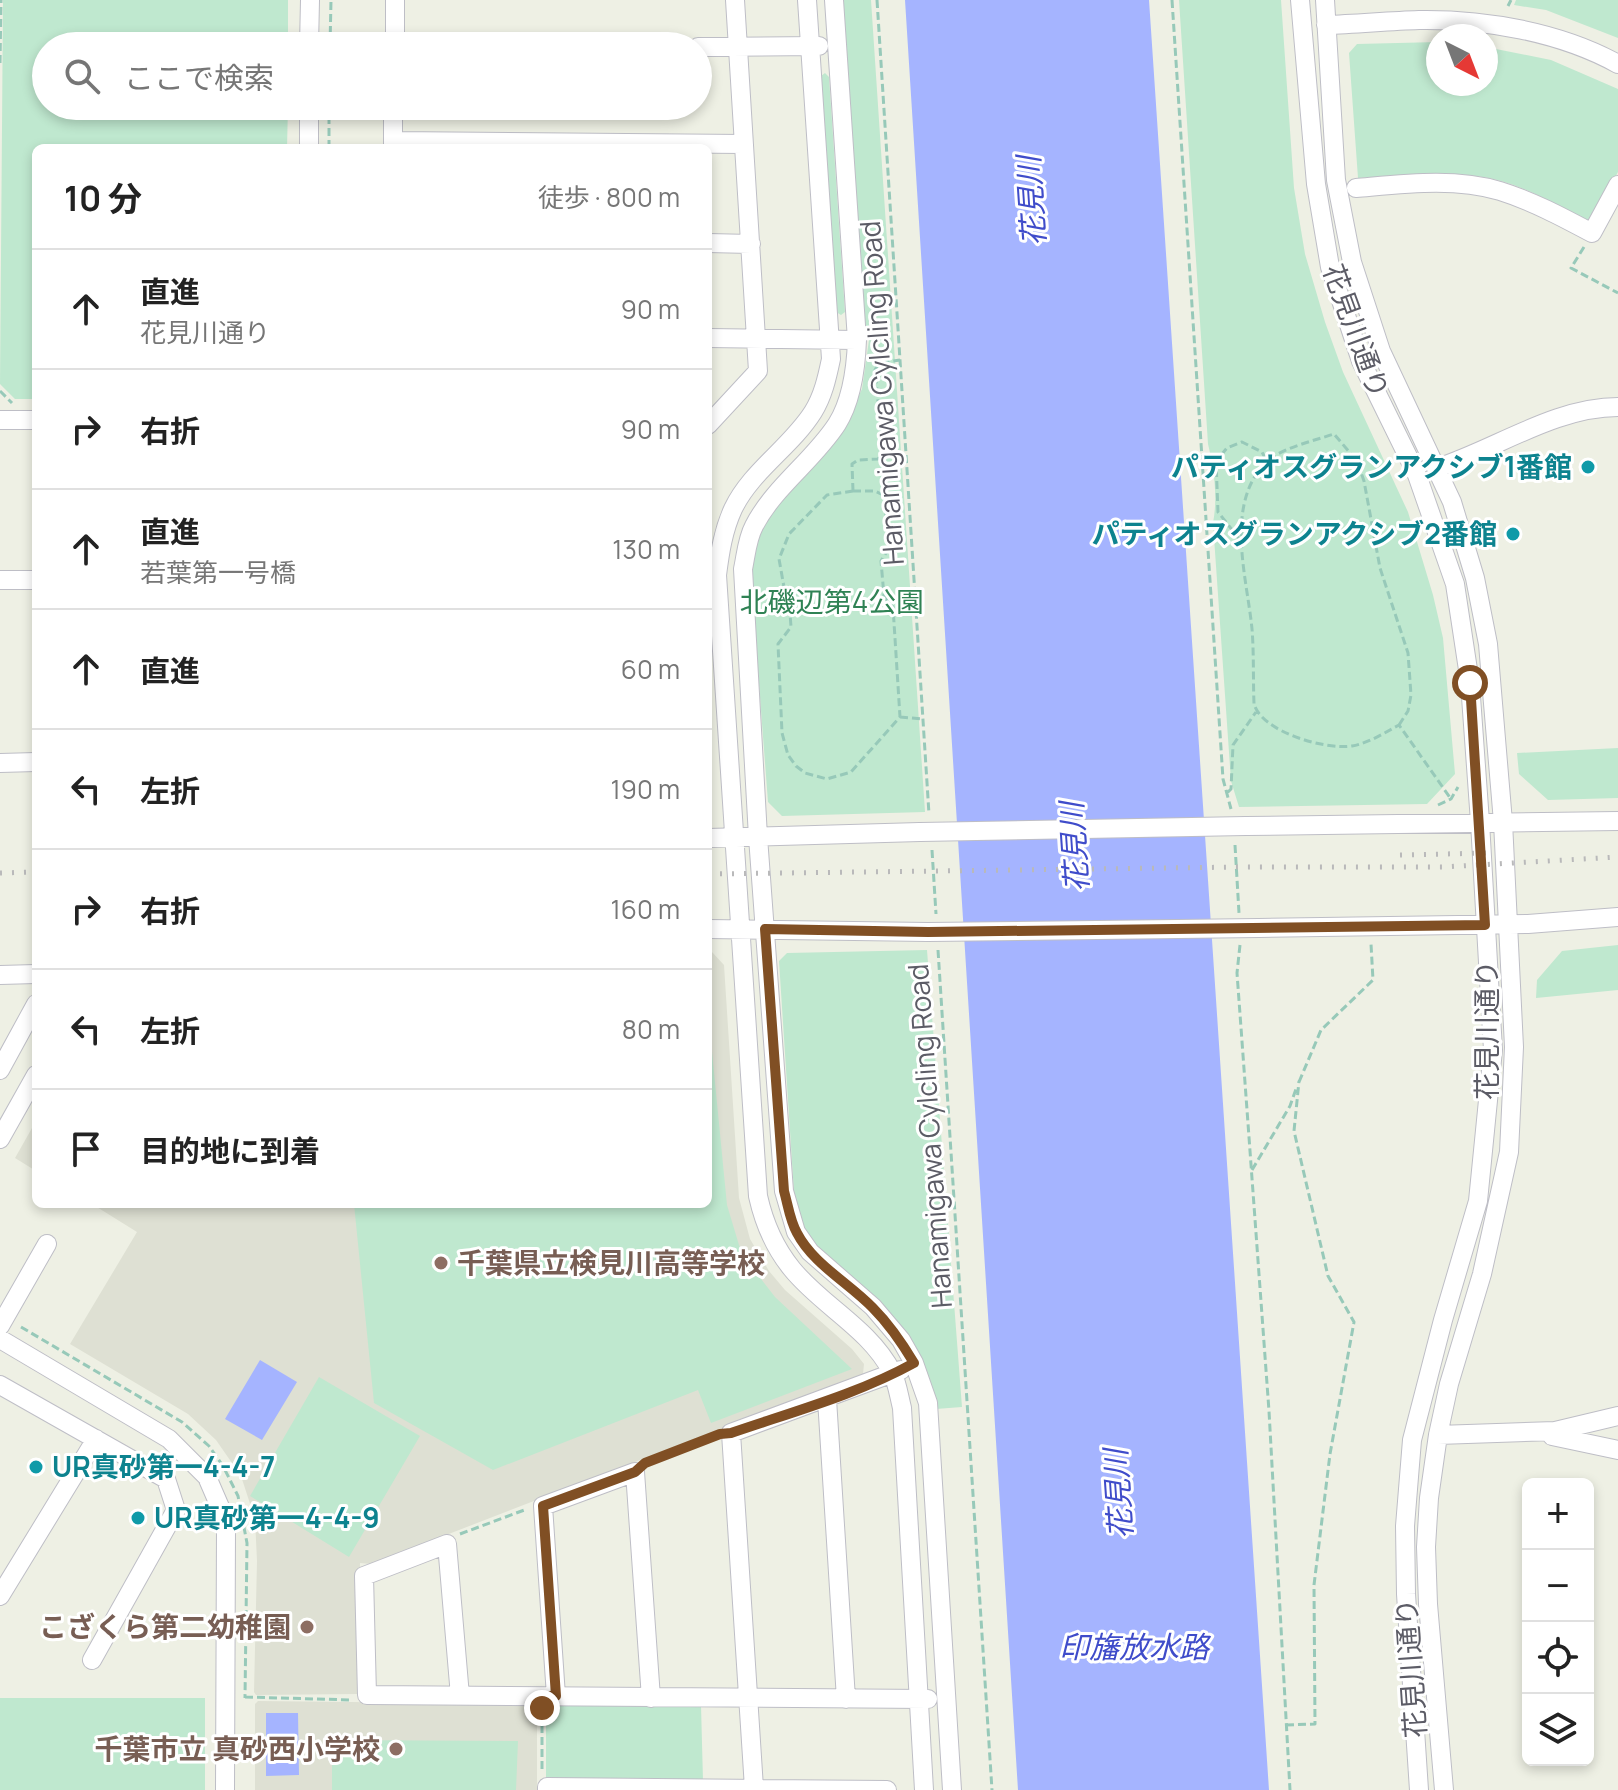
<!DOCTYPE html>
<html lang="ja">
<head>
<meta charset="utf-8">
<style>
  :root { --surface:#fff; --page:#f6f6f6; --text:#222; --muted:#767676; --line:#e0e0e0 }
  body { margin:0; font-family:Manrope,"Noto Sans JP",sans-serif; background:var(--page); color:var(--text) }
  .controls { position:absolute; right:24px; bottom:24px; display:grid; overflow:hidden; border-radius:12px; box-shadow:0 4px 12px #0003 }
  .controls button { width:72px; height:72px; display:grid; place-items:center; padding:0; border:0; border-bottom:2px solid var(--line); background:var(--surface); color:var(--text); font:40px sans-serif }
  .compass { position:absolute; left:1426px; top:24px; width:72px; height:72px; border-radius:50%; background:var(--surface); box-shadow:0 4px 12px #0003; rotate:138deg }
  .stop { position:absolute; width:24px; height:24px; margin:-18px; border:6px solid #804f24; border-radius:50%; background:#fff }
  .stop.end { background:#804f24; border-color:#fff; box-shadow:0 2px 8px #0008 }
  .list { margin:0; padding:0; list-style:none }
  h2 { display:flex; justify-content:space-between; align-items:center; height:104px; margin:0; padding:0 32px; font-size:34px }
  h2 small { font-size:26px; font-weight:400; color:var(--muted) }
  .list li { display:grid; grid-template-columns:52px 1fr auto; gap:24px; align-items:center; box-sizing:border-box; height:120px; padding:0 32px; border-top:2px solid var(--line) }
  .list b { display:block; font-size:30px; white-space:nowrap }
  .list p { margin:0; font-size:26px; white-space:nowrap; color:var(--muted) }
  .list em { font-size:26px; font-style:normal; color:var(--muted) }
  .icon { flex:none; width:44px; height:44px; fill:none; stroke:currentColor; stroke-width:2; stroke-linecap:round; stroke-linejoin:round }
  .map { position:relative; flex:none; width:1618px; height:1790px; overflow:hidden }
  .search { position:absolute; background:var(--surface); box-shadow:0 4px 12px #0003; left:32px; top:32px; width:680px; height:88px; display:flex; align-items:center; gap:20px; box-sizing:border-box; padding:0 28px; border-radius:44px; color:var(--muted); font-size:30px }
  .panel { position:absolute; background:var(--surface); box-shadow:0 4px 12px #0003; left:32px; top:144px; width:680px; height:1064px; border-radius:12px }
  .map>svg:first-child { display:block }
  .education { fill:#dee0d3 }
  .green { fill:#bfe8cf }
  .water { fill:#a5b4ff }
  .lines { fill:none; stroke-linecap:round; stroke-linejoin:round }
  .minor-casing { stroke:#bebec6; stroke-width:20 }
  .path { stroke:#97c9b9; stroke-width:3; stroke-dasharray:8 4; stroke-linecap:butt }
  .minor { stroke:#fff; stroke-width:18 }
  .rail { stroke:#b9b9ba; stroke-width:5; stroke-dasharray:2 10; stroke-linecap:butt }
  .minor-bridge-casing { stroke:#bebec6; stroke-width:20; stroke-linecap:butt }
  .minor-bridge { stroke:#fff; stroke-width:18 }
  .route { stroke:#804f24; stroke-width:10 }
  .culture-dot { fill:#0f9aa8; stroke:#fff; stroke-width:3 }
  .education-dot { fill:#8d6e63; stroke:#fff; stroke-width:3 }
  .labels { text-anchor:middle; stroke-width:6; stroke-linejoin:round; paint-order:stroke }
  .street-label { font-size:28px; fill:#5c5c66; stroke:#fff }
  .culture-label { font-size:28px; font-weight:bold; fill:#0d838f; stroke:#fff; text-anchor:end }
  .park-label { font-size:28px; fill:#2f8254; stroke:#fff }
  .education-label { font-size:28px; font-weight:bold; fill:#785e54; stroke:#fff; text-anchor:end }
  .water-label { font-size:30px; font-style:italic; fill:#3f4cca; stroke:#fff }
</style>
</head>
<body>
<div class="map">
<svg width="1618" height="1790" viewBox="0 0 1618 1790">
  <rect width="100%" height="100%" fill="#eef0e4"/>
  <path class="education" d="M708,952H712L724,965L739,1198L750,1239L769,1271L785,1290L852,1349L864,1364L863,1374L371,1564L360,1563L357,1694L256,1695L254,1692L257,1561L255,1519L241,1476L216,1440L188,1414L70,1344L137,1232L92,1204H708Z
    M36,1121V1171L15,1158Z
    M258,1701L537,1704V1790H255V1704Z"/>
  <path class="green" d="M3,0H288V46H46V106H288L287,148H36V399H15L0,384Z
    M840,0H871L925,812L782,816L768,802L750,566L758,536L780,502L842,429L862,389L869,340L862,337Z
    M1179,0H1281L1294,188L1305,254L1325,322L1343,372L1408,512L1433,595L1443,638L1455,774L1427,804L1239,807L1231,781L1213,523C1218,497 1214,469 1208,444Z
    M1516,0H1618V38L1546,10L1514,5Z
    M1438,42V84H1486V47L1551,60L1618,89V172L1591,223C1562,208 1533,190 1501,181C1455,168 1405,175 1358,178L1349,53L1357,44Z
    M825,73L829,77L845,312L841,315L836,312L821,76Z
    M1618,748V798L1548,800L1519,774L1517,753Z
    M1618,945V990L1536,998L1537,980L1562,951Z
    M927,950L962,1407L936,1409L925,1366L910,1337L804,1235L795,1208L779,961L787,953Z
    M708,1011L727,1205L739,1245L747,1261L775,1297L852,1369L711,1423L698,1390L493,1470L374,1403L354,1204H708Z
    M319,1377L420,1436L349,1557L250,1496Z
    M0,1698H205V1790H0Z
    M546,1702L701,1705L703,1781L546,1780Z
    M332,1740L518,1741L516,1790H332Z"/>
  <path class="water" d="M905,0H1149L1269,1790H1018Z
    M260,1360L297,1382L262,1440L225,1419Z
    M266,1713H298L299,1775L266,1776Z"/>
  <g class="lines">
    <g class="minor-casing">
      <path id="minor" d="M807,0L831,359C827,378 823,396 813,412C791,447 751,471 733,509C723,531 720,552 717,575L758,1196C764,1223 774,1247 792,1269C822,1306 869,1328 892,1372C897,1382 899,1396 902,1408L924,1790
        M834,0L857,340C856,368 852,400 837,424C813,461 774,487 754,526C747,539 746,555 743,569L758,837L784,1191L796,1232L810,1252L873,1307L901,1340L914,1363L928,1403L952,1790
        M1300,0L1316,184L1330,267L1361,361L1417,475L1455,584L1470,683L1480,822L1493,1050L1478,1201L1443,1320L1412,1440L1405,1526L1406,1594L1419,1790
        M1325,0L1336,180L1352,262L1381,351L1452,502L1475,578L1488,644L1503,822L1514,1047L1509,1152L1482,1274L1449,1384L1438,1435L1429,1498L1426,1547L1428,1604L1444,1790
        M1326,25C1357,24 1388,21 1419,20C1485,19 1560,32 1618,64
        M395,45L539,46
        M309,46L310,0
        M395,46V0
        M698,47L819,46
        M393,141L744,144
        M309,148V106
        M393,148V106
        M1356,188C1402,184 1455,177 1500,191C1532,201 1562,217 1592,233L1618,185
        M708,243L751,244
        M708,338L857,340
        M0,420H36
        M708,425L758,371L735,0
        M1437,468C1496,449 1555,407 1618,407
        M0,580H36
        M0,763L36,762
        M1246,826L1618,821
        M708,838L920,832
        M1259,928L1528,924L1618,917
        M708,929L928,932
        M0,975L36,974
        M0,1070L36,1004
        M0,1139L36,1075
        M0,1326L47,1244
        M0,1339L169,1439L207,1477L220,1507L226,1529L225,1790
        M0,1385L166,1479L176,1510L92,1660
        M827,1399L846,1699
        M1438,1435L1555,1431L1618,1416
        M1552,1436L1618,1450
        M0,1596L96,1439
        M460,1696L447,1544L364,1576L367,1695L928,1699
        M556,1696L543,1506L635,1472L651,1698
        M754,1788L731,1433L901,1370
        M547,1790V1787L887,1790"/>
    </g>
    <path class="path" d="M877,0L929,814
      M1172,0L1223,779L1231,809
      M1508,6L1511,0
      M330,46L331,0
      M0,63L1,0
      M329,148V106
      M1584,247L1571,268L1618,293
      M0,391L12,403
      M853,491H875L883,495L885,501L888,550L881,561L884,596L893,607L900,717L851,772L827,779L805,773L796,766L788,755L782,733L778,644L791,627L789,599L784,587L779,559L789,534L827,495Z
      M853,491L852,464L858,460L878,459L883,453L875,370L879,363L900,360
      M1241,541L1218,512L1216,461L1227,448L1242,442L1262,452L1267,462
      M900,717L923,719
      M1399,725L1408,711L1411,695L1408,653L1380,568L1364,481L1357,461L1334,434C1316,440 1279,449 1266,462C1224,505 1247,577 1252,629C1254,654 1253,679 1254,704C1262,732 1325,750 1352,746C1369,743 1384,733 1399,725L1451,799
      M1228,792L1231,789L1233,745L1256,712
      M1438,805L1451,799L1458,787
      M1235,845L1239,913
      M932,850L936,914
      M1240,945L1237,973L1269,1411L1290,1790
      M938,950L992,1790
      M1299,1082L1321,1030L1373,980L1371,944
      M1252,1170L1290,1106L1296,1089
      M21,1327L182,1422L209,1446L223,1466L238,1496L247,1543L245,1698
      M647,1462L715,1436
      M460,1534L527,1509
      M245,1697L352,1700
      M1286,1725L1315,1724L1314,1585L1330,1454L1354,1322L1328,1276L1294,1131L1299,1081
      M542,1769V1713"/>
    <use href="#minor" class="minor"/>
    <path class="rail" d="M1400,855L1488,853
      M0,873L36,872
      M708,874L1242,867H1442L1618,857"/>
    <g class="minor-bridge-casing">
      <path id="minor-bridge" d="M920,832L1246,826
        M928,932L1259,928"/>
    </g>
    <use href="#minor-bridge" class="minor-bridge"/>
  </g>
  <g class="lines">
    <path class="route" d="M542,1708V1696H556L543,1506L635,1472L645,1463L720,1434L731,1433C792,1412 858,1394 914,1363C902,1343 889,1324 873,1308C849,1283 813,1264 797,1233C790,1221 788,1205 784,1191L765,929L928,932L1485,925L1470,683"/>
  </g>
  <g class="culture-dot">
    <circle cx="1588" cy="467" r="8"/>
    <circle cx="1513" cy="534" r="8"/>
    <circle cx="36" cy="1467" r="8"/>
    <circle cx="138" cy="1518" r="8"/>
  </g>
  <g class="education-dot">
    <circle cx="441" cy="1263" r="8"/>
    <circle cx="307" cy="1627" r="8"/>
    <circle cx="396" cy="1749" r="8"/>
  </g>
  <g class="labels">
    <g class="street-label">
      <text transform="translate(1356 331) rotate(70)" y="10">花見川通り</text>
      <text transform="translate(882 393) rotate(-94)" y="10">Hanamigawa Cylcling Road</text>
      <text transform="translate(1487 1030) rotate(-90)" y="10">花見川通り</text>
      <text transform="translate(930 1136) rotate(-94)" y="10">Hanamigawa Cylcling Road</text>
      <text transform="translate(1411 1668) rotate(-94)" y="10">花見川通り</text>
    </g>
    <g class="culture-label">
      <text x="1572" y="477">パティオスグランアクシブ1番館</text>
      <text x="1497" y="544">パティオスグランアクシブ2番館</text>
      <text x="52" y="1477" text-anchor="start">UR真砂第一4-4-7</text>
      <text x="154" y="1528" text-anchor="start">UR真砂第一4-4-9</text>
    </g>
    <g class="park-label">
      <text x="832" y="612">北磯辺第4公園</text>
    </g>
    <g class="education-label">
      <text x="457" y="1273" text-anchor="start">千葉県立検見川高等学校</text>
      <text x="291" y="1637">こざくら第二幼稚園</text>
      <text x="380" y="1759">千葉市立 真砂西小学校</text>
    </g>
    <g class="water-label">
      <text transform="translate(1032 201) rotate(-94)" y="10">花見川</text>
      <text transform="translate(1075 847) rotate(-94)" y="10">花見川</text>
      <text transform="translate(1119 1494) rotate(-94)" y="10">花見川</text>
      <text x="1134" y="1658">印旛放水路</text>
    </g>
  </g>
</svg>
<div class="controls">
<button>+</button>
<button>−</button>
<button><svg class="icon" aria-label="locate" viewBox="0 0 24 24"><circle cx="12" cy="12" r="6"/><path d="M12 2v4M12 18v4M2 12h4M18 12h4"/></svg></button>
<button><svg class="icon" aria-label="layers" viewBox="0 0 24 24"><path d="M12 4l9 5-9 5-9-5zM3 14l9 5 9-5"/></svg></button>
</div>
<svg class="compass" viewBox="-18 -18 36 36"><path d="M0-13l5 13h-10z" fill="#e53935"/><path d="M0 13l5-13h-10z" fill="#767676"/></svg>
<div class="stop" style="left:1470px;top:683px"></div>
<div class="stop end" style="left:542px;top:1708px"></div>
<div class="search"><svg class="icon" aria-label="search" viewBox="0 0 24 24"><circle cx="10" cy="10" r="6"/><path d="M15 15l6 6"/></svg>ここで検索</div>
<section class="panel">
<h2>10 分<small>徒歩 · 800 m</small></h2>
<ul class="list">
<li><svg class="icon" aria-label="ahead" viewBox="0 0 24 24"><path d="M12 20V5M6 11l6-6 6 6"/></svg><div><b>直進</b><p>花見川通り</p></div><em>90 m</em></li>
<li><svg class="icon" aria-label="right" viewBox="0 0 24 24"><path d="M7 20v-9h11M14 6l5 5-5 5"/></svg><div><b>右折</b></div><em>90 m</em></li>
<li><svg class="icon" aria-label="ahead" viewBox="0 0 24 24"><path d="M12 20V5M6 11l6-6 6 6"/></svg><div><b>直進</b><p>若葉第一号橋</p></div><em>130 m</em></li>
<li><svg class="icon" aria-label="ahead" viewBox="0 0 24 24"><path d="M12 20V5M6 11l6-6 6 6"/></svg><div><b>直進</b></div><em>60 m</em></li>
<li><svg class="icon" aria-label="left" viewBox="0 0 24 24"><path d="M17 20v-9H6M10 6l-5 5 5 5"/></svg><div><b>左折</b></div><em>190 m</em></li>
<li><svg class="icon" aria-label="right" viewBox="0 0 24 24"><path d="M7 20v-9h11M14 6l5 5-5 5"/></svg><div><b>右折</b></div><em>160 m</em></li>
<li><svg class="icon" aria-label="left" viewBox="0 0 24 24"><path d="M17 20v-9H6M10 6l-5 5 5 5"/></svg><div><b>左折</b></div><em>80 m</em></li>
<li><svg class="icon" aria-label="arrive" viewBox="0 0 24 24"><path d="M6 21V4h12l-3 4 3 4H6"/></svg><div><b>目的地に到着</b></div></li>
</ul>
</section>
</div>
</body>
</html>
